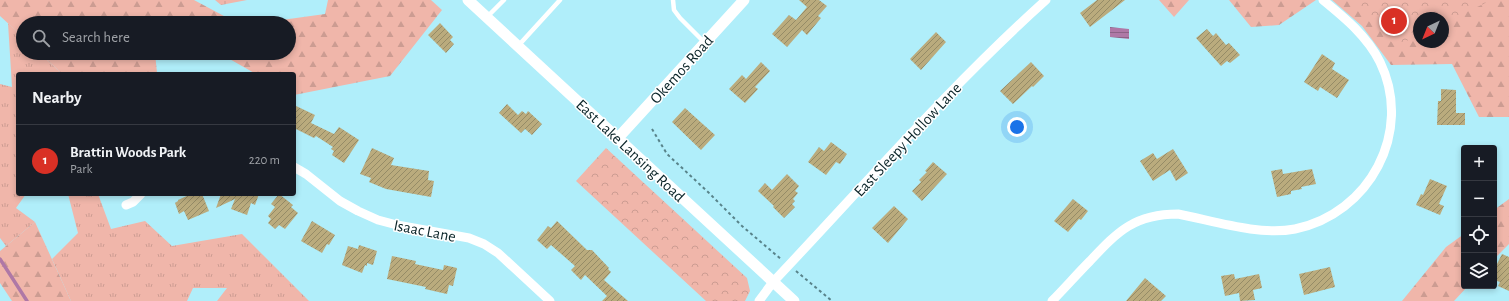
<!DOCTYPE html>
<html lang="en">
<head>
<meta charset="utf-8">
<style>
  :root { --surface:#171b24; --page:#20242c; --text:#f1f3f6; --muted:#9ea1a6; --line:#363941; --accent:#d93025 }
  body { margin:0; font-family:"Alegreya Sans",sans-serif; background:var(--page); color:var(--text) }
  .controls { position:absolute; right:12px; bottom:12px; display:grid; overflow:hidden; border-radius:4px; box-shadow:0 2px 6px #0003 }
  .controls button { width:36px; height:36px; display:grid; place-items:center; padding:0; border:0; border-bottom:1px solid var(--line); background:var(--surface); color:var(--text); font:20px sans-serif }
  .compass { position:absolute; left:1413px; top:12px; width:36px; height:36px; border-radius:50%; background:var(--surface); box-shadow:0 2px 6px #0003; rotate:223deg }
  .you { position:absolute; left:1017px; top:127px; width:14px; height:14px; margin:-10px; border:3px solid #fff; border-radius:50%; background:#1a73e8; box-shadow:0 0 0 6px #1a73e833 }
  .badge { display:grid; place-items:center; width:26px; height:26px; border-radius:50%; background:var(--accent); color:#fff; font-size:13px; font-weight:700 }
  .pin { position:absolute; translate:-50% -50%; border:2px solid #fff; box-shadow:0 1px 4px #0006 }
  .list { margin:0; padding:0; list-style:none }
  h2 { display:flex; justify-content:space-between; align-items:center; height:52px; margin:0; padding:0 16px; font-size:17px }
  h2 small { font-size:13px; font-weight:400; color:var(--muted) }
  .list li { display:grid; grid-template-columns:26px 1fr auto; gap:12px; align-items:center; box-sizing:border-box; height:72px; padding:0 16px; border-top:1px solid var(--line) }
  .list b { display:block; font-size:15px; white-space:nowrap }
  .list p { margin:0; font-size:13px; white-space:nowrap; color:var(--muted) }
  .list em { font-size:13px; font-style:normal; color:var(--muted) }
  .icon { flex:none; width:22px; height:22px; fill:none; stroke:currentColor; stroke-width:2; stroke-linecap:round; stroke-linejoin:round }
  .map { position:relative; flex:none; width:1509px; height:301px; overflow:hidden }
  .search { position:absolute; background:var(--surface); box-shadow:0 2px 6px #0003; left:16px; top:16px; width:280px; height:44px; display:flex; align-items:center; gap:10px; box-sizing:border-box; padding:0 14px; border-radius:22px; color:var(--muted); font-size:15px }
  .panel { position:absolute; background:var(--surface); box-shadow:0 2px 6px #0003; left:16px; top:72px; width:280px; height:124px; border-radius:4px }
  .map>svg:first-child { display:block }
  .grass { fill:url(#grass-tufts) }
  .forest { fill:url(#forest-firs); fill-rule:evenodd }
  .wetland { fill:url(#wetland-marsh) }
  .park { fill:url(#park-crowns) }
  .water { fill:url(#water-rules) }
  .lines { fill:none; stroke-linecap:round; stroke-linejoin:round }
  .stream { stroke:#af78a6; stroke-width:3.5 }
  .building { fill:url(#building-hatch) }
  .path { stroke:#58838a; stroke-width:2; stroke-dasharray:3 3; stroke-linecap:butt }
  .service { stroke:#fff; stroke-width:4.5 }
  .minor { stroke:#fff; stroke-width:9 }
  .tertiary { stroke:#fff; stroke-width:11 }
  .labels { text-anchor:middle; stroke-width:3; stroke-linejoin:round; paint-order:stroke }
  .street-label { font-size:16px; fill:#092327; stroke:#fff }
</style>
</head>
<body>
<div class="map">
<svg width="1509" height="301" viewBox="0 0 1509 301">
  <defs>
    <pattern id="grass-tufts" width="24" height="20" patternUnits="userSpaceOnUse"><rect width="24" height="20" fill="#f0b6aa"/><path d="M3 7l-1-3M5 7V3M7 7l1-3M15 17l-1-3M17 17v-4M19 17l1-3" fill="none" stroke="#cc9c92"/></pattern>
    <pattern id="forest-firs" width="22" height="20" patternUnits="userSpaceOnUse"><rect width="22" height="20" fill="#f0b6aa"/><path d="M5 1l3.5 6h-7zM16 11l3.5 6h-7z" fill="#cc9c92"/></pattern>
    <pattern id="wetland-marsh" width="20" height="14" patternUnits="userSpaceOnUse"><rect width="20" height="14" fill="#f0b6aa"/><path d="M1 5h8M5 5V1M11 12h8M15 12V8" fill="none" stroke="#cc9c92"/></pattern>
    <pattern id="park-crowns" width="20" height="18" patternUnits="userSpaceOnUse"><rect width="20" height="18" fill="#f0b6aa"/><path d="M2 6a3 3 0 1 1 6 0M12 15a3 3 0 1 1 6 0" fill="none" stroke="#cc9c92"/></pattern>
    <pattern id="water-rules" width="6" height="5" patternUnits="userSpaceOnUse"><rect width="6" height="5" fill="#af78a6"/><path d="M0 2.5h6" fill="none" stroke="#8d6287"/></pattern>
    <pattern id="building-hatch" width="6" height="6" patternUnits="userSpaceOnUse"><rect width="6" height="6" fill="#baab7d"/><path d="M-1 1l2-2M0 6l6-6M5 7l2-2" fill="none" stroke="#958b66"/></pattern>
  </defs>
  <rect width="100%" height="100%" fill="#b0eefa"/>
  <path class="grass" d="M8,23L23,37V53H40L62,74H18V194H26L16,208L35,222L6,246L0,238V84L12,87Z
    M68,194H98L111,229L145,221L172,246L242,234L309,301H217L227,288H193L187,301H71L52,259L78,233Z"/>
  <path class="forest" d="M0,0H194L237,23H167L153,16L154,23H23V37L0,16Z
    M328,0H431L442,10L390,76L294,95V74H256L219,53H289V23H260L325,14Z
    M1159,0H1189L1174,17Z
    M1229,0H1316L1279,25L1251,27Z
    M1332,0H1509V117H1479L1452,64L1391,65L1362,26ZM1419,18H1443V42H1419Z
    M40,53H155L157,73L155,74H62Z
    M1509,199V244L1494,259V210Z
    M35,222L71,301H12L0,283V251Z
    M1464,234V286H1468L1454,301H1402L1446,247Z"/>
  <path class="wetland" d="M215,0H247L221,5Z"/>
  <path class="park" d="M1346,0H1492L1443,23V18H1419V35L1396,46Z
    M606,148L747,278L750,291L745,301H706L576,181Z"/>
  <path class="water" d="M1110,27L1129,29V39L1110,37Z"/>
  <g class="lines">
    <path class="stream" d="M0,259L27,301"/>
  </g>
  <path class="building" d="M799,0H819L827,6L818,16L821,18L807,35L802,30L787,47L772,34L789,15L796,20L807,7Z
    M1097,0H1125L1090,27L1080,13Z
    M440,23L453,37L450,40L454,44L446,53L428,35Z
    M1207,29L1213,36L1216,33L1226,45L1229,43L1240,55L1230,63L1227,61L1221,66L1196,38Z
    M936,32L946,42L921,70L910,59Z
    M1322,54L1335,63L1332,69L1349,80L1337,98L1320,87L1318,91L1304,82Z
    M761,62L770,71L755,87L758,89L745,103L729,89L742,75L746,79Z
    M1031,62L1044,76L1033,87L1032,86L1013,104L1000,91Z
    M1441,89L1456,90V113H1465V125H1437L1438,101H1441Z
    M507,104L518,115L522,111L526,114L528,111L542,124L532,135L525,129L521,133L499,113Z
    M294,105L315,115L311,123L334,134L339,127L359,140L344,163L332,155L334,151L331,149L333,147L316,136L314,138L294,128Z
    M685,108L715,135L701,150L672,122Z
    M831,142L847,154L840,164L836,162L826,175L808,162L819,147L824,151Z
    M372,148L394,158L391,165L429,171L428,180L434,181L431,197L386,189L369,182L371,178L360,174Z
    M1173,149L1188,173L1176,181L1170,170L1153,181L1140,161L1153,153L1157,159Z
    M933,162L947,174L922,201L912,191L921,182L919,180L927,172L925,171Z
    M1282,169L1283,174L1312,169L1316,184L1301,187L1302,189L1291,191V194L1277,197L1271,171Z
    M787,174L799,186L795,191L798,193L793,199L795,201L792,204L795,207L784,218L773,207L774,206L758,191L765,183L772,190Z
    M1430,179L1447,186L1439,204L1444,206L1440,215L1416,205L1421,194L1423,195Z
    M191,194H202L209,211L188,220L184,211L179,214L175,203L178,201V200Z
    M221,194H259L255,205L251,203L247,215L231,209L235,199L216,208Z
    M279,194L293,205L291,207L298,213L285,229L279,225L275,229L268,223L271,219L268,216L275,207L271,204Z
    M1073,199L1088,211L1081,220L1079,219L1068,232L1054,221Z
    M894,206L908,219L888,243L872,228Z
    M312,221L335,235L329,245L327,244L322,253L301,241Z
    M557,221L587,250H592L609,268L608,269L611,272L604,280L628,301H602L607,296L585,275L581,280L571,270L575,266L551,245L547,249L537,240L548,226L551,228Z
    M359,245L377,251L373,265L367,263V266L365,265L362,273L342,265L348,246L358,249Z
    M1502,254L1509,257V291L1498,286L1500,282L1494,280V270Z
    M392,256L416,261L415,264L443,270L444,265L457,268L453,286L449,285L447,294L425,289L426,287L387,279Z
    M1330,267L1335,287L1304,295L1299,274Z
    M1234,274L1235,279L1259,274L1262,288L1253,290L1255,300L1240,301L1239,293L1225,296L1221,276Z
    M1145,278L1166,296L1161,301H1126Z"/>
  <g class="lines">
    <path class="path" d="M652,129L667,154L708,192L742,226L782,260
      M796,271L832,301"/>
    <path class="service" d="M673,0L674,10L680,18L705,43
      M487,17L504,0
      M518,46L560,0"/>
    <path class="minor" d="M294,167L306,174L340,201L358,211L378,220L397,225L469,238L484,244L498,253L550,301
      M126,205L133,202L141,194
      M759,301L773,282C863,187 948,88 1046,0
      M1052,301C1065,288 1077,274 1090,261C1118,231 1135,214 1178,214C1214,221 1259,236 1295,229C1369,214 1414,132 1380,62C1367,36 1345,18 1323,0"/>
    <path class="tertiary" d="M468,0L794,301
      M618,138L744,0"/>
  </g>
  <g class="labels">
    <g class="street-label">
      <text transform="translate(681 69) rotate(-48)" y="6">Okemos Road</text>
      <text transform="translate(907 139) rotate(-47)" y="6">East Sleepy Hollow Lane</text>
      <text transform="translate(631 150) rotate(43)" y="6">East Lake Lansing Road</text>
      <text transform="translate(425 230) rotate(11)" y="6">Isaac Lane</text>
    </g>
  </g>
</svg>
<div class="controls">
<button>+</button>
<button>−</button>
<button><svg class="icon" aria-label="locate" viewBox="0 0 24 24"><circle cx="12" cy="12" r="6"/><path d="M12 2v4M12 18v4M2 12h4M18 12h4"/></svg></button>
<button><svg class="icon" aria-label="layers" viewBox="0 0 24 24"><path d="M12 4l9 5-9 5-9-5zM3 14l9 5 9-5"/></svg></button>
</div>
<svg class="compass" viewBox="-18 -18 36 36"><path d="M0-13l5 13h-10z" fill="#e53935"/><path d="M0 13l5-13h-10z" fill="#9ea1a6"/></svg>
<div class="you"></div>
<div class="pin badge" style="left:1394px;top:21px">1</div>
<div class="search"><svg class="icon" aria-label="search" viewBox="0 0 24 24"><circle cx="10" cy="10" r="6"/><path d="M15 15l6 6"/></svg>Search here</div>
<section class="panel">
<h2>Nearby<small></small></h2>
<ul class="list">
<li><span class="badge">1</span><div><b>Brattin Woods Park</b><p>Park</p></div><em>220 m</em></li>
</ul>
</section>
</div>
</body>
</html>
